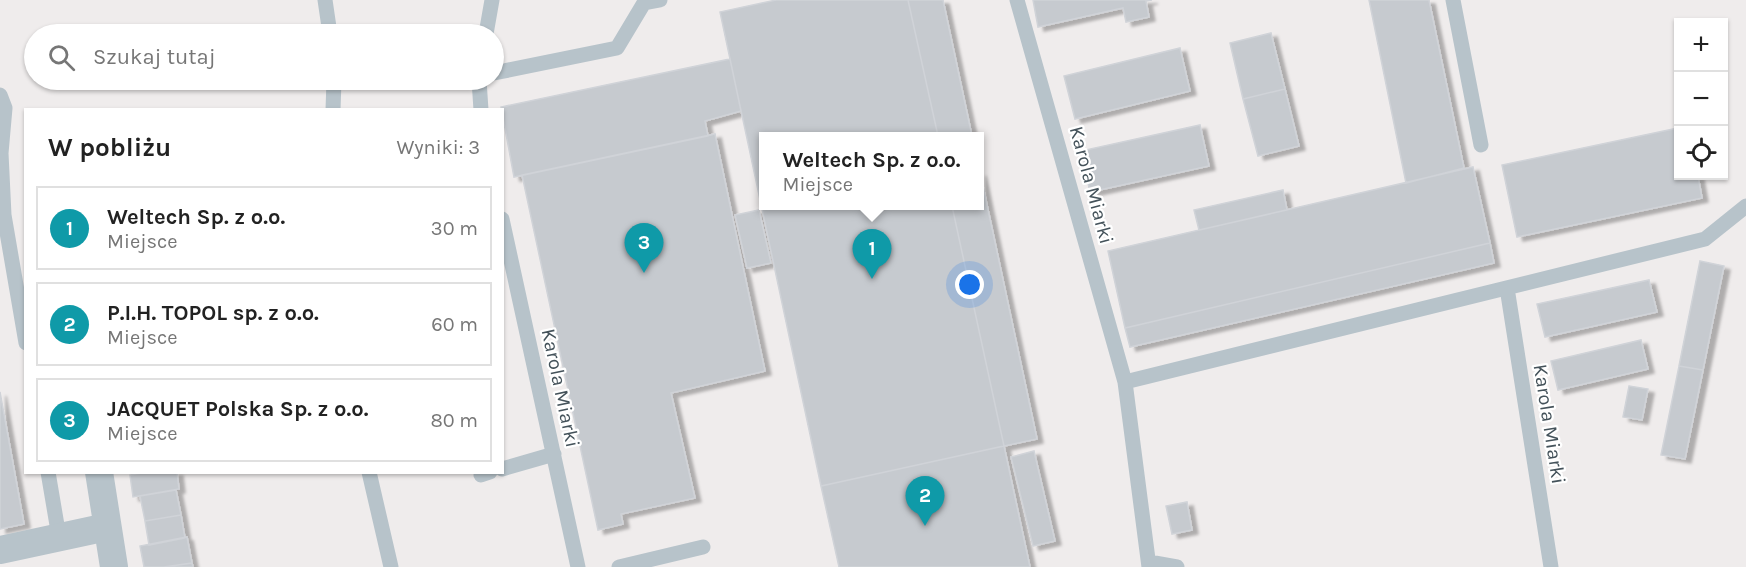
<!DOCTYPE html>
<html lang="pl">
<head>
<meta charset="utf-8">
<style>
  :root { --surface:#fff; --page:#f6f6f6; --text:#222; --muted:#767676; --line:#e0e0e0; --accent:#b45309 }
  body { margin:0; font-family:Karla,sans-serif; background:var(--page); color:var(--text) }
  .controls { position:absolute; right:18px; top:18px; display:grid; overflow:hidden; border-radius:0px; box-shadow:0 2px 4px #0004 }
  .controls button { width:54px; height:54px; display:grid; place-items:center; padding:0; border:0; border-bottom:2px solid var(--line); background:var(--surface); color:var(--text); font:30px sans-serif }
  .you { position:absolute; left:970px; top:285px; width:21px; height:21px; margin:-15px; border:4px solid #fff; border-radius:50%; background:#1a73e8; box-shadow:0 0 0 9px #1a73e833 }
  .badge { display:grid; place-items:center; width:39px; height:39px; border-radius:50%; background:var(--accent); color:#fff; font-size:20px; font-weight:700 }
  .pin { position:absolute; translate:-50% -50px; filter:drop-shadow(0 2px 3px #0008) }
  .pin::after { content:''; position:absolute; top:32px; width:21px; height:18px; background:inherit; clip-path:polygon(0 0,100% 0,50% 100%) }
  .popup { position:absolute; left:759px; top:132px; width:225px; height:78px; box-sizing:border-box; display:grid; place-content:center; border-radius:0px; background:var(--surface); filter:drop-shadow(0 2px 4px #0005); font-size:20px; white-space:nowrap; color:var(--muted) }
  .popup b { font-size:22px; color:var(--text) }
  .popup::after { content:''; position:absolute; left:50%; top:100%; margin-left:-12px; border:12px solid transparent; border-top-color:var(--surface) }
  .list { margin:0; padding:0; list-style:none }
  h2 { display:flex; justify-content:space-between; align-items:center; height:78px; margin:0; padding:0 24px; font-size:26px }
  h2 small { font-size:20px; font-weight:400; color:var(--muted) }
  .list li { display:grid; grid-template-columns:39px 1fr auto; gap:18px; align-items:center; box-sizing:border-box; height:84px; margin:0 12px 12px; padding:0 12px; border:2px solid var(--line); border-radius:0px }
  .list b { display:block; font-size:22px; white-space:nowrap }
  .list p { margin:0; font-size:20px; white-space:nowrap; color:var(--muted) }
  .list em { font-size:20px; font-style:normal; color:var(--muted) }
  .icon { flex:none; width:33px; height:33px; fill:none; stroke:currentColor; stroke-width:2; stroke-linecap:round; stroke-linejoin:round }
  .map { position:relative; flex:none; width:1746px; height:567px; overflow:hidden }
  .search { position:absolute; background:var(--surface); box-shadow:0 2px 4px #0004; left:24px; top:24px; width:480px; height:66px; display:flex; align-items:center; gap:15px; box-sizing:border-box; padding:0 21px; border-radius:33px; color:var(--muted); font-size:22px }
  .panel { position:absolute; background:var(--surface); box-shadow:0 2px 4px #0004; left:24px; top:108px; width:480px; height:366px; border-radius:0px }
  .map>svg:first-child { display:block }
  .building { fill:#c6cacf; stroke:#d0d3d8; stroke-width:1.5; filter:url(#shadow) }
  .lines { fill:none; stroke-linecap:round; stroke-linejoin:round }
  .lane { stroke:#b7c3ca; stroke-width:15 }
  .street { stroke:#b7c3ca; stroke-width:28 }
  .labels { text-anchor:middle; stroke-width:4.5; stroke-linejoin:round; paint-order:stroke }
  .street-label { font-size:20px; fill:#44525a; stroke:#fff }
</style>
</head>
<body>
<div class="map">
<svg width="1746" height="567" viewBox="0 0 1746 567">
  <defs>
    <filter id="shadow"><feDropShadow dx="6" dy="4" stdDeviation="1.5" flood-color="#0004"/></filter>
  </defs>
  <rect width="100%" height="100%" fill="#efecec"/>
  <path class="building" d="M776,0H908L938,136H764V206H952L1004,446L821,486L720,12Z
    M908,0H943L972,136H938Z
    M1033,0H1152L1146,1L1149,17L1126,22L1123,8L1038,27Z
    M1369,0H1429L1464,168L1406,183Z
    M1271,33L1285,89L1243,99L1230,43Z
    M1180,48L1190,91L1075,119L1064,76Z
    M730,59L741,111L705,121L708,136L514,177L501,107Z
    M1285,89L1299,146L1258,156L1243,99Z
    M1200,125L1209,166L1090,192L1081,151Z
    M1678,128V176H1698L1702,198L1517,237L1502,165Z
    M715,134L765,371L671,393L695,498L621,514L623,524L598,530L522,175Z
    M1473,167L1490,243L1125,328L1108,251Z
    M980,172L1037,439L1004,446L952,206H980Z
    M1283,190L1287,210L1199,230L1194,210Z
    M759,210L771,263L747,268L735,215Z
    M1490,243L1494,263L1130,347L1125,328Z
    M1700,261L1724,266L1703,370L1679,366Z
    M1649,280L1657,312L1545,337L1537,304Z
    M1641,340L1648,369L1558,390L1551,361Z
    M1679,366L1703,370L1685,459L1661,455Z
    M1629,386L1648,389L1642,420L1623,417Z
    M0,392L24,524L0,529Z
    M1004,446L1030,567H839L821,486Z
    M1034,451L1055,541L1033,546L1011,457Z
    M148,472H177L179,489L133,497L130,475Z
    M176,490L181,515L145,521L140,496Z
    M1187,502L1192,530L1172,534L1166,506Z
    M181,515L185,538L149,545L145,521Z
    M187,537L192,563L164,567H144L140,546Z
    M192,563L193,567H164Z"/>
  <g class="lines">
    <path class="lane" d="M325,0L330,34
      M1017,0L1125,382L1149,567
      M1453,0L1481,145
      M486,34L492,0
      M494,73L617,48L644,3L660,0
      M479,80L481,110
      M0,95L5,108L1,153L4,215L26,343
      M333,110L334,80
      M502,219L578,567
      M1507,288L1551,567
      M1125,382L1705,239L1746,206
      M502,469L554,454
      M48,472L59,537
      M369,472L391,567
      M481,475L490,472
      M1149,562L1177,567
      M619,567L703,547"/>
    <path class="street" d="M99,472L114,567
      M0,550L107,527"/>
  </g>
  <g class="labels">
    <g class="street-label">
      <text transform="translate(1092 185) rotate(75)" y="7">Karola Miarki</text>
      <text transform="translate(561 388) rotate(78)" y="7">Karola Miarki</text>
      <text transform="translate(1550 424) rotate(81)" y="7">Karola Miarki</text>
    </g>
  </g>
</svg>
<div class="controls">
<button>+</button>
<button>−</button>
<button><svg class="icon" aria-label="locate" viewBox="0 0 24 24"><circle cx="12" cy="12" r="6"/><path d="M12 2v4M12 18v4M2 12h4M18 12h4"/></svg></button>
</div>
<div class="you"></div>
<div class="pin badge" style="left:872px;top:279px;background:#0f9aa8">1</div>
<div class="popup"><b>Weltech Sp. z o.o.</b>Miejsce</div>
<div class="pin badge" style="left:925px;top:526px;background:#0f9aa8">2</div>
<div class="pin badge" style="left:644px;top:273px;background:#0f9aa8">3</div>
<div class="search"><svg class="icon" aria-label="search" viewBox="0 0 24 24"><circle cx="10" cy="10" r="6"/><path d="M15 15l6 6"/></svg>Szukaj tutaj</div>
<section class="panel">
<h2>W pobliżu<small>Wyniki: 3</small></h2>
<ul class="list">
<li><span class="badge" style="background:#0f9aa8">1</span><div><b>Weltech Sp. z o.o.</b><p>Miejsce</p></div><em>30 m</em></li>
<li><span class="badge" style="background:#0f9aa8">2</span><div><b>P.I.H. TOPOL sp. z o.o.</b><p>Miejsce</p></div><em>60 m</em></li>
<li><span class="badge" style="background:#0f9aa8">3</span><div><b>JACQUET Polska Sp. z o.o.</b><p>Miejsce</p></div><em>80 m</em></li>
</ul>
</section>
</div>
</body>
</html>
